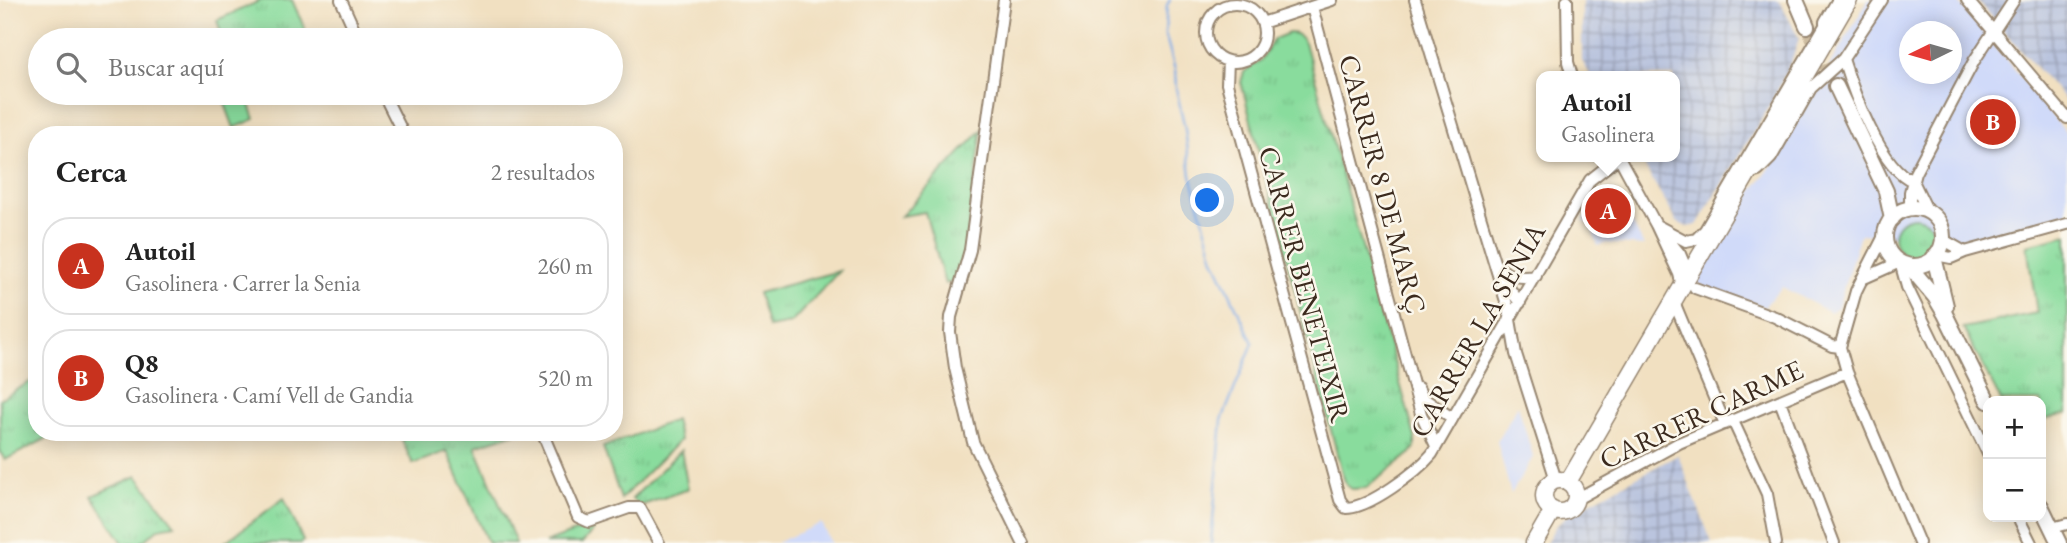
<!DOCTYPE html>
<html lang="es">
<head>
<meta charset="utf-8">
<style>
  :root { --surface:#fff; --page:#f6f6f6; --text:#222; --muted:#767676; --line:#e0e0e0; --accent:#c8321e }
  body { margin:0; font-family:"EB Garamond",serif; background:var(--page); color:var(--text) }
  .controls { position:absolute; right:21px; bottom:21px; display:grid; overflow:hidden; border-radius:14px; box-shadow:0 4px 18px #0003 }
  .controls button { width:63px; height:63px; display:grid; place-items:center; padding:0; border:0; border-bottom:2px solid var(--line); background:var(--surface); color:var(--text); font:35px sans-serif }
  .compass { position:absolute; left:1899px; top:21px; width:63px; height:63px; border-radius:50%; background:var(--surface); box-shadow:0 4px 18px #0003; rotate:265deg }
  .you { position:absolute; left:1208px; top:201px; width:24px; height:24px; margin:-18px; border:5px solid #fff; border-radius:50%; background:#1a73e8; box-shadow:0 0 0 10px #1a73e833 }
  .badge { display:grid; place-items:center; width:46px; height:46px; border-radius:50%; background:var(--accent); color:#fff; font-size:23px; font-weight:700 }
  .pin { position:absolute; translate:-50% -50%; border:4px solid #fff; box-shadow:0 2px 7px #0006 }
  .popup { position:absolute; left:1536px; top:71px; width:144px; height:91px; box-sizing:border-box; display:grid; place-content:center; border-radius:14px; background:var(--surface); filter:drop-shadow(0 2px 5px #0005); font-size:23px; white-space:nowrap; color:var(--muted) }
  .popup b { font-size:26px; color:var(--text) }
  .popup::after { content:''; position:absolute; left:50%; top:100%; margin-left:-14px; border:14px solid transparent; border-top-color:var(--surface) }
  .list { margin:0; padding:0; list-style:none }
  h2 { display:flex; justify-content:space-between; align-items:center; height:91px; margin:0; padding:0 28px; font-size:30px }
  h2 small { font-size:23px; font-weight:400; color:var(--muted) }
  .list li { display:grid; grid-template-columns:46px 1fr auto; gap:21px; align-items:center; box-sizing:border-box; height:98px; margin:0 14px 14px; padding:0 14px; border:2px solid var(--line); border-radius:28px }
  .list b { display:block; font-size:26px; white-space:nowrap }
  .list p { margin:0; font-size:23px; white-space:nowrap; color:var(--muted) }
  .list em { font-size:23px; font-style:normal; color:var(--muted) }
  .icon { flex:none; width:38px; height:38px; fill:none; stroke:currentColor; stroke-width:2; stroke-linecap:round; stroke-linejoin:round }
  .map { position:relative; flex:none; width:2067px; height:543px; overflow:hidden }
  .search { position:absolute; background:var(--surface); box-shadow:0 4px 18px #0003; left:28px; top:28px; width:595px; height:77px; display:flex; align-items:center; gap:18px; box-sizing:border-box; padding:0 24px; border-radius:38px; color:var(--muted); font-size:26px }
  .panel { position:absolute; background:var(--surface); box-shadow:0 4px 18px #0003; left:28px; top:126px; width:595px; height:315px; border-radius:28px }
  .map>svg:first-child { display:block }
  .built { fill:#d0daf9; fill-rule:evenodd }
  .industrial { fill:url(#industrial-grid) }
  .grass { fill:url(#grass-tufts); stroke:#62835e; stroke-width:2 }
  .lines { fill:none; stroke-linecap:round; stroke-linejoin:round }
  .stream { stroke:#7ba9e4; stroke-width:2.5 }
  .tertiary-tunnel { stroke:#cdbca0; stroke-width:14; stroke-dasharray:14 7; stroke-linecap:butt }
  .minor-casing { stroke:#968570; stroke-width:14 }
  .tertiary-casing { stroke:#968570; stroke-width:18 }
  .secondary-casing { stroke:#968570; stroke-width:19 }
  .minor { stroke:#fff; stroke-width:10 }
  .tertiary { stroke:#fff; stroke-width:14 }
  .secondary { stroke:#fff; stroke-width:16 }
  .labels { text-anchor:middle; stroke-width:5; stroke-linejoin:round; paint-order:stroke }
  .street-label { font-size:28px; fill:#3b2a1e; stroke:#fbf7ec }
</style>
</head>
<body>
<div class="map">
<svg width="2067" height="543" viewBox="0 0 2067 543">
  <defs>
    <pattern id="industrial-grid" width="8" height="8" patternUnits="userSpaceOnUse" patternTransform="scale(1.75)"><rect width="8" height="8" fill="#bac4de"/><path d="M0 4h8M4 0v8" fill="none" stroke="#989fb3"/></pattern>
    <pattern id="grass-tufts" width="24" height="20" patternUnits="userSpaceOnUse" patternTransform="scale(1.75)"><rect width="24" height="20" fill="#89dc9d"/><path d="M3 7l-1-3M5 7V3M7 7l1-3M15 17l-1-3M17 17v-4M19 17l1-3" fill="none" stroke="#77bd87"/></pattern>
  </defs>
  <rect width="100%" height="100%" fill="#fbf7ec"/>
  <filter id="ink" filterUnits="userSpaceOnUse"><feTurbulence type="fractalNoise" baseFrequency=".0143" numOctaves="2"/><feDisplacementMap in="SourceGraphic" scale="14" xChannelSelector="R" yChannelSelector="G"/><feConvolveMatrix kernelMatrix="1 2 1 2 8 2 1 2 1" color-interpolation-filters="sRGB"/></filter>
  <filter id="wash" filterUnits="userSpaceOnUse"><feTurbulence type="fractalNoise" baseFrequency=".00686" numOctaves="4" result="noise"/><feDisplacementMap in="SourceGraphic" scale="28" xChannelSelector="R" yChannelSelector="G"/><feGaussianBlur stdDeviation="1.57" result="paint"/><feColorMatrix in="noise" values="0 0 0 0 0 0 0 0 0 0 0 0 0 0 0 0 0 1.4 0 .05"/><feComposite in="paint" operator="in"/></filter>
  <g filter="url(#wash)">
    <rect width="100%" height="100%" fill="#f1e0c1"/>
    <path class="built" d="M1868,0H1957L2067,134V215L1960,241L1860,234L1838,307L1830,312L1782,287L1764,307L1714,292L1695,282L1743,202L1768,171ZM1910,32H1952V74H1910Z
      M1604,194H1613L1621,201L1644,246L1606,243L1598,246L1590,224L1583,221L1595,200Z
      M1518,405L1533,457L1511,494L1497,441Z
      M821,523L831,543H776Z"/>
    <path class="industrial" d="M1582,0H1779L1799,38L1793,57L1773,100L1697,225L1687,227L1677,222L1639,157H1674V76H1591L1582,61Z
      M1976,0H2067V102Z
      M1678,455L1712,543H1546L1555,527L1570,513Z"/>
    <path class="grass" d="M262,0H292L308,36L299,40H223L217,20Z
      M1289,33C1298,33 1303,37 1306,46L1415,437V447L1411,453L1366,488L1352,489L1346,485L1341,469L1241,82L1244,72L1261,60L1274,39Z
      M221,93H246L255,119L234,128Z
      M982,130L966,248L954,282L945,284L925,212L901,216Z
      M1894 237a20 20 0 1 1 40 0a20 20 0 1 1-40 0Z
      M2067,235V414L2041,420V401H2001L1963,328L2037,313L2027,245Z
      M839,271L791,323L768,327L758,293Z
      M37,378V432H59L5,460L0,452V399Z
      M675,420L680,440L621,499L603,447Z
      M398,432H518L475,446L516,543H488L447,451L413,464Z
      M681,450L688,489L640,506L632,499Z
      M137,476L175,525L159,528L141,543H123L92,496Z
      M284,498L303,541L301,543H224Z
      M591,526L593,531L582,543H545Z"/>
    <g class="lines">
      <path class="stream" d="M1170,0L1167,5L1165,33L1175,70L1176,88L1185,129L1191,175L1214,259L1253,343L1222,420L1211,543"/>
    </g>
  </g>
  <g filter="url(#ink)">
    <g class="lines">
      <path class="tertiary-tunnel" d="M1807,26L1836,86"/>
      <g class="minor-casing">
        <path id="minor" d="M341,0L359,40
          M1004,0L970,250L951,317L950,332L955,368L973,442L1023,543
          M1415,0L1508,308L1516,354L1556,480
          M1567,0L1568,62L1572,76
          M1967,0L2067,118
          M1206 33a29 29 0 1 1 58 0a29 29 0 1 1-58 0Z
          M1312,7L1421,414L1436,446
          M1262,23L1332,0
          M1843,59C1853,91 1881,169 1913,181
          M1228,61L1227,84L1340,500L1346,508C1369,508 1417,472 1432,454L1590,180L1619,157L1656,225L1679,274L1682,287
          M383,93L404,135
          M1748,174L1758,171L1771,158L1811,88L1843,59L1882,0
          M1913,181L1928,212
          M1910,209V192L1915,173L1974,61L2014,0
          M1656,225L1686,241L1696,239L1705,230L1827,22
          M1663,233L1680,254L1689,275
          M1885,234L1862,279L1900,262L1907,287L1988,454
          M1942,239L1965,252
          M1936,255L1951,258L1965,252L2067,224
          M1498,266C1509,278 1520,278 1536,276
          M1501,277L1520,303
          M1862,279L1856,291L1840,347L1847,372L1919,543
          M1695,288L1775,317L1832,346L1840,347
          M1674,302L1725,424
          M1418,388L1423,398L1452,418
          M1780,401L1834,543
          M1733,421L1767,494L1776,543
          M542,432L578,517L589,522L629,508H640L659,543
          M1575,497L1582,496L1679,443L1847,372
          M2018,517L2031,543
          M2052,528L2067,524"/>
      </g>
      <g class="tertiary-casing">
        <path id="tertiary" d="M1796,0L1807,26
          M1830,34L1827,22L1840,0
          M1836,86L1886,191L1892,219
          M1885 237a29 29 0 1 1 58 0a29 29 0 1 1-58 0Z
          M1934,257L1946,306
          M1909,266L1935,297L1945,314L1988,401
          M2041,506L2059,543"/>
      </g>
      <g class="secondary-casing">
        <path id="secondary" d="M1544 496a16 16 0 1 1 32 0a16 16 0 1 1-32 0Z
          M1568,482L1849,0
          M1534,543L1553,510"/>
      </g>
      <use href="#minor" class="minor"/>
      <use href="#tertiary" class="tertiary"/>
      <use href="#secondary" class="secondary"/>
    </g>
  </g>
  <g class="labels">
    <g class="street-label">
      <text transform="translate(1383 184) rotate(75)" y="10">CARRER 8 DE MARÇ</text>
      <text transform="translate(1305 284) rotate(75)" y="10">CARRER BENETEIXIR</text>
      <text transform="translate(1477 330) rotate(-60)" y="10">CARRER LA SENIA</text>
      <text transform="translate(1701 414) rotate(-25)" y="10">CARRER CARME</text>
    </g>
  </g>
</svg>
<div class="controls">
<button>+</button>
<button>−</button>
</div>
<svg class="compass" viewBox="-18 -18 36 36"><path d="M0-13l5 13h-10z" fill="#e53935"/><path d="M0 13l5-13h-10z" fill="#767676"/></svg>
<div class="you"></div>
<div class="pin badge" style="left:1608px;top:211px">A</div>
<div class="popup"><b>Autoil</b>Gasolinera</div>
<div class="pin badge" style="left:1993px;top:122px">B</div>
<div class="search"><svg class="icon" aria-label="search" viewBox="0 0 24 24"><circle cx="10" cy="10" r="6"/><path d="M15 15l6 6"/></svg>Buscar aquí</div>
<section class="panel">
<h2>Cerca<small>2 resultados</small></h2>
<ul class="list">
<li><span class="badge">A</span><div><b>Autoil</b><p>Gasolinera · Carrer la Senia</p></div><em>260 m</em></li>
<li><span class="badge">B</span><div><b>Q8</b><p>Gasolinera · Camí Vell de Gandia</p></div><em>520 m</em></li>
</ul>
</section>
</div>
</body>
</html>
